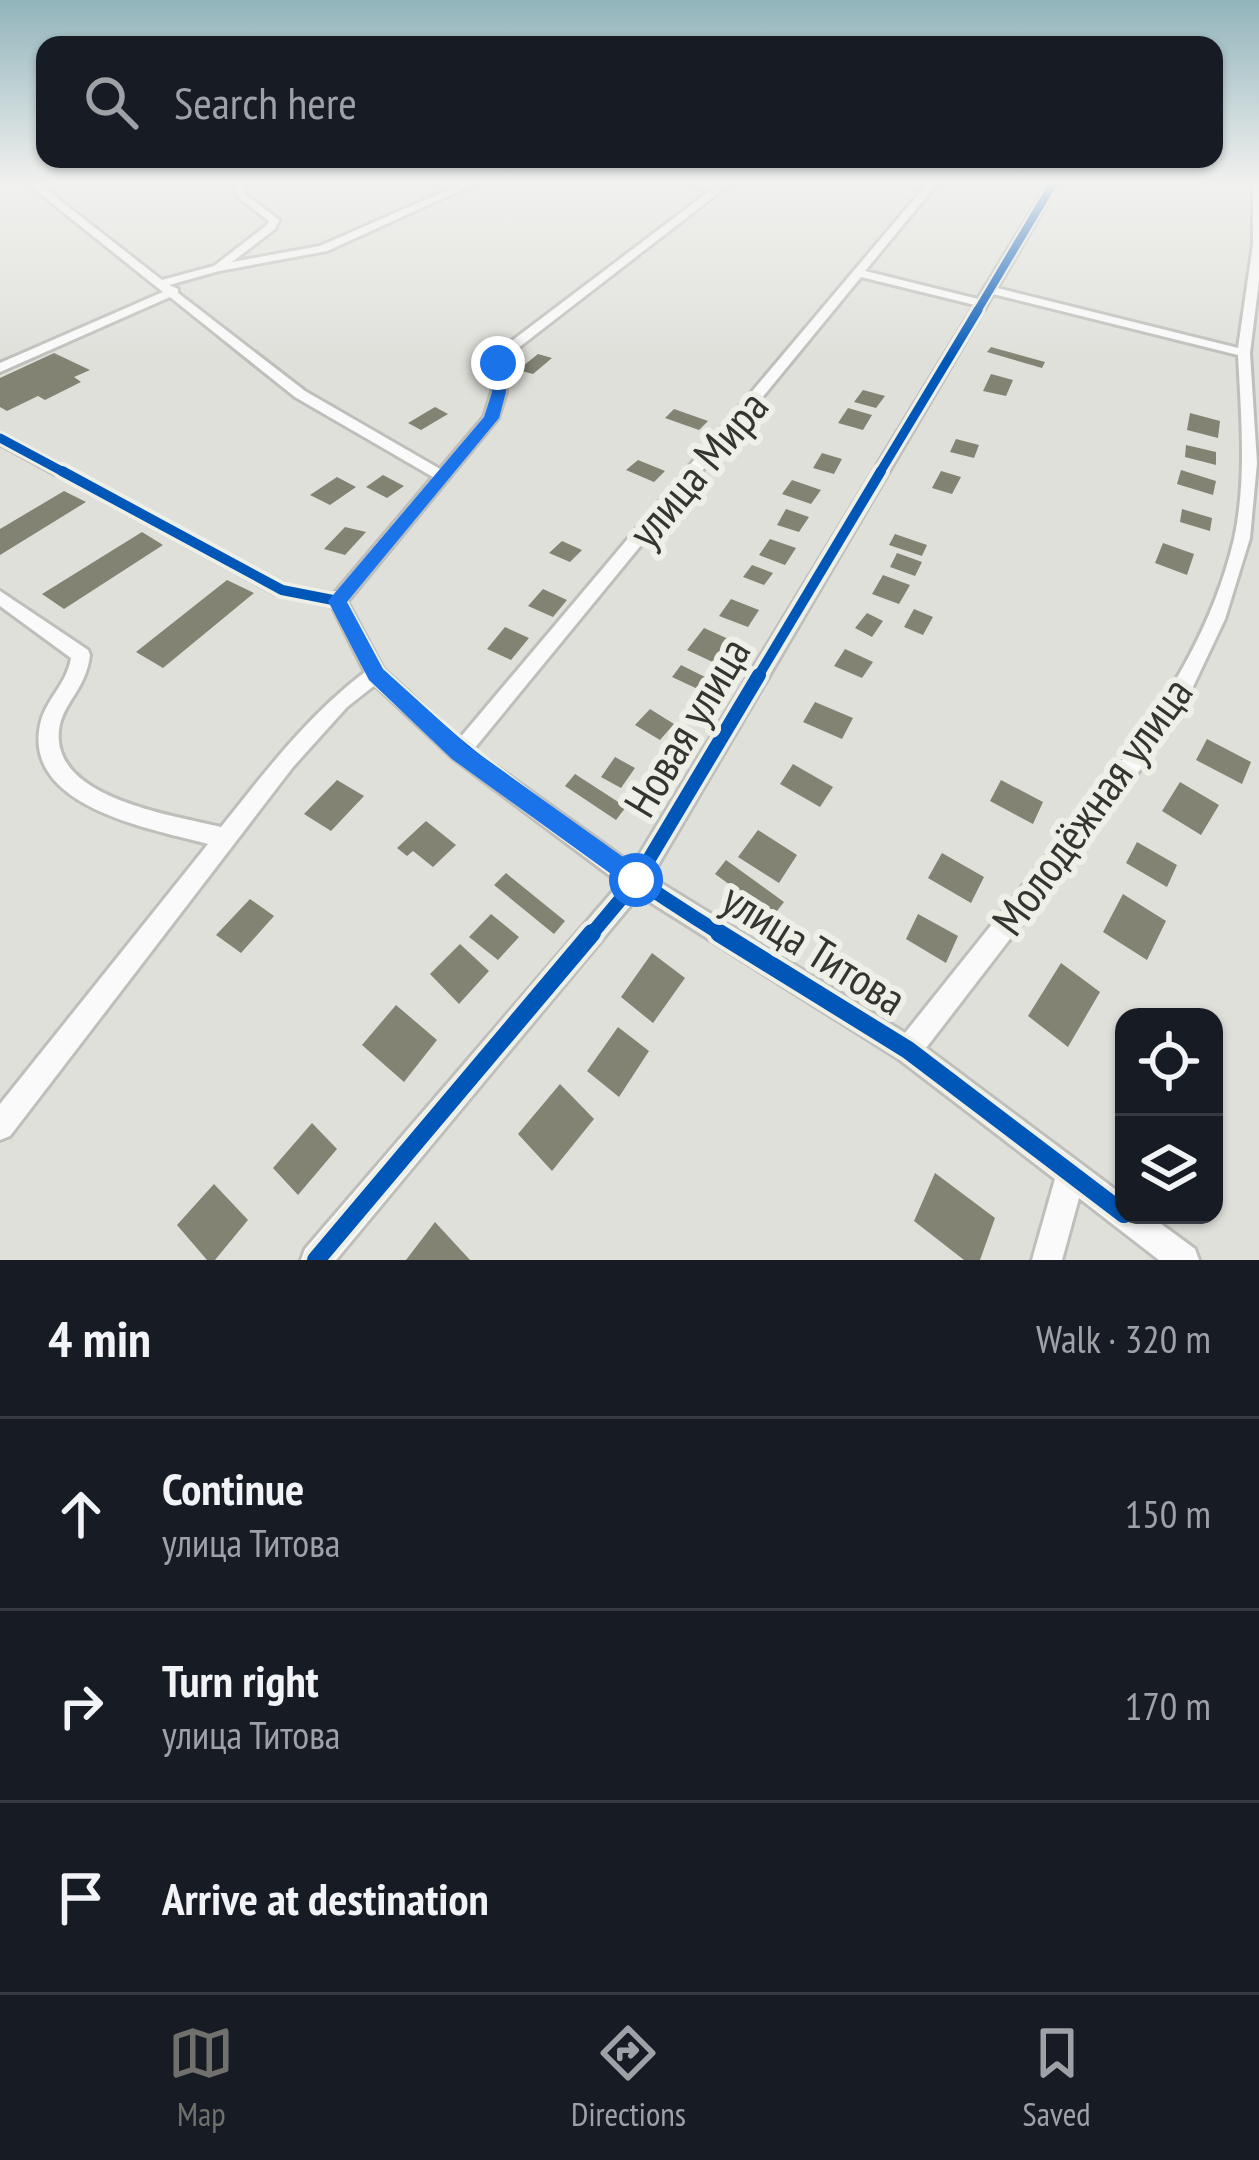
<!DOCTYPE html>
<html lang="en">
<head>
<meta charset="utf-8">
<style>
  :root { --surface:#171b24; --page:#242831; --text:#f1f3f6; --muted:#9ea1a6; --line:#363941; --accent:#70706c }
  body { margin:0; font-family:"PT Sans Narrow",sans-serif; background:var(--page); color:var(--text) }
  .controls { position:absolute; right:36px; bottom:36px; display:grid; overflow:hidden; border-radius:24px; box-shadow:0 3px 9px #0004 }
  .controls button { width:108px; height:108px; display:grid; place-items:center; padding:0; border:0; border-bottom:3px solid var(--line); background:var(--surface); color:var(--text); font:60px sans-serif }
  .stop { position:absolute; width:36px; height:36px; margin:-27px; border:9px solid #1a73e8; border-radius:50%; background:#fff }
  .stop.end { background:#1a73e8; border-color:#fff; box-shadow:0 3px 12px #0008 }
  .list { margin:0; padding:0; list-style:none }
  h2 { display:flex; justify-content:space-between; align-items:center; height:156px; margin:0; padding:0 48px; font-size:51px }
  h2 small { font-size:39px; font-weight:400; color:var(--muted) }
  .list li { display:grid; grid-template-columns:78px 1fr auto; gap:36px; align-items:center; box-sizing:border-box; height:192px; padding:0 48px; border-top:3px solid var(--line) }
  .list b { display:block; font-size:45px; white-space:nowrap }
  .list p { margin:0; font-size:39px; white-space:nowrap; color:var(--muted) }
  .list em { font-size:39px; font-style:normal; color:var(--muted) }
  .icon { flex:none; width:66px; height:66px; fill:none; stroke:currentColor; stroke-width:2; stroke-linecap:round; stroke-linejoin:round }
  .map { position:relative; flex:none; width:1259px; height:1260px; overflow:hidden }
  .search { position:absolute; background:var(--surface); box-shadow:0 3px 9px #0004; left:36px; right:36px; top:36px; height:132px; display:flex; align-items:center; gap:30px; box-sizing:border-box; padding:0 42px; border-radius:24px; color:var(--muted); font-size:45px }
  .sheet { height:732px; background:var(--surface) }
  nav { display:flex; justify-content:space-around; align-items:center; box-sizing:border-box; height:168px; border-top:3px solid var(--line); background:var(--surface); font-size:33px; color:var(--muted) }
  nav a { display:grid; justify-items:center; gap:6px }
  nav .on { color:var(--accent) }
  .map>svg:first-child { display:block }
  .building { fill:#828373 }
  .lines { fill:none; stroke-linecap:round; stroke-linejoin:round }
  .street-casing { stroke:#bebebb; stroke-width:6 }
  .street { fill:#fafafa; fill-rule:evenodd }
  .cycleway-far4-casing { stroke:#eeefe7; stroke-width:12 }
  .cycleway-far3-casing { stroke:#eeefe7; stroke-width:15 }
  .cycleway-far2-casing { stroke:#eeefe7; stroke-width:18 }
  .cycleway-far1-casing { stroke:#eeefe7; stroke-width:21 }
  .cycleway-casing { stroke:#eeefe7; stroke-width:26 }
  .cycleway-far4 { stroke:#0057b8; stroke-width:8 }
  .cycleway-far3 { stroke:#0057b8; stroke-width:9 }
  .cycleway-far2 { stroke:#0057b8; stroke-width:10 }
  .cycleway-far1 { stroke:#0057b8; stroke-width:14 }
  .cycleway { stroke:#0057b8; stroke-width:18 }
  .route { fill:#1a73e8 }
  .labels { text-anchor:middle; stroke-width:12; stroke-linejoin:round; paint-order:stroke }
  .street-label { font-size:45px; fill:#343431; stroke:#eeefe7 }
</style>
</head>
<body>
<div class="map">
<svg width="1259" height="1260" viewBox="0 0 1259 1260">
  <rect width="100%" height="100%" fill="#e0e0db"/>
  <path class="building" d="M991,347L1045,362L1042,368L987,352Z
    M54,353L90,370L74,377L81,382L45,400L38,396L7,411L0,407V378Z
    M538,354L552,358L533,374L518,370Z
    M991,374L1013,380L1006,396L983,391Z
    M863,390L885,396L876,408L854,402Z
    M435,407L448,414L421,430L408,423Z
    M848,408L872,415L863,430L838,423Z
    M674,409L708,421L699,430L665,418Z
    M1190,413L1220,421L1218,438L1187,430Z
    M956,439L979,445L974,458L950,452Z
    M1186,445L1216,452V465L1185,457Z
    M822,453L842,459L834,474L813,468Z
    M638,460L665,471L654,482L626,470Z
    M1181,470L1216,481L1213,495L1177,484Z
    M941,471L961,477L952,494L932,488Z
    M383,475L404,486L387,498L366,487Z
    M337,477L356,487L330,505L310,495Z
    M792,480L821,490L811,504L782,494Z
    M64,491L86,502L0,555V529Z
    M786,509L809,517L799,532L777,525Z
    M1182,509L1212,518L1210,531L1180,522Z
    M345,527L366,532L345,555L324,549Z
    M142,532L163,545L64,609L42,594Z
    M895,534L927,545L922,556L889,545Z
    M770,539L796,548L785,565L759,555Z
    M562,541L582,550L570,562L549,553Z
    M1163,543L1194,554L1187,575L1155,563Z
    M897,553L922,562L915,576L890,567Z
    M752,565L773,573L764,585L743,577Z
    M883,575L910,585L899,604L872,594Z
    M227,580L254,593L163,668L136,652Z
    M543,589L567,600L553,617L528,606Z
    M731,599L759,610L748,627L719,616Z
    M914,609L933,617L923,635L904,627Z
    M867,613L883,621L872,637L855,628Z
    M505,627L529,638L511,660L487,649Z
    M704,628L733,641L717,664L687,650Z
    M845,649L873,662L862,678L834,666Z
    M681,665L711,680L702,691L672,677Z
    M815,702L853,718L842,739L803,722Z
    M650,709L674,724L660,740L635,725Z
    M1207,739L1251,762L1242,784L1196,760Z
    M615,757L635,768L621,788L601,777Z
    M793,764L833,787L820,807L780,784Z
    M575,774L626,807L616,820L565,786Z
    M337,780L364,796L331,831L304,814Z
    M1001,780L1043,802L1033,824L990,801Z
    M1180,782L1219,805L1201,835L1162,811Z
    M426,821L456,845L433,867L413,851L407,856L397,848Z
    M758,830L797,855L779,883L738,857Z
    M1137,842L1177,865L1167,887L1126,863Z
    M942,853L984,877L971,903L928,878Z
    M726,860L784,902L773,916L715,874Z
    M506,873L565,921L554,934L494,885Z
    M1123,894L1166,921L1147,960L1103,932Z
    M250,899L274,916L241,953L216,935Z
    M491,914L519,937L498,960L469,937Z
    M918,914L958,936L946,963L906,939Z
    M460,944L489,971L459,1004L430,974Z
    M652,953L685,978L653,1023L621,997Z
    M1061,963L1100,992L1068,1047L1028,1016Z
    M396,1005L437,1040L404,1082L362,1045Z
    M618,1027L649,1051L619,1097L587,1071Z
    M560,1084L594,1119L552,1171L518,1134Z
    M312,1123L337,1149L298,1195L273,1168Z
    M935,1173L995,1218L980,1260H964L914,1221Z
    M214,1184L248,1220L215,1260H207L177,1225Z
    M435,1222L470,1260H406Z"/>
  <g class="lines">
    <g class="street-casing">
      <path id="street" d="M28,184H39L162,280L214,266L267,225L269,221L238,197L233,184H243L245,194L279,220L275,229L232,262L320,246L461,184H474L327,251L219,271L169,285L178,289V293L305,391L440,469L484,417L492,392V363L505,346L711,190L689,184H730L513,352L504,363L506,392L498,418L347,602L383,669L459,739L927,184H937L865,271L978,299L1048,184H1058L997,288L1238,348L1253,244V184H1259V280L1250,353L1257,463L1250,538L1225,619L1191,691L1143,766L926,1048L1124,1196V1215H1149L1195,1249L1199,1260H1159L1079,1198L1062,1260H1032L1055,1179L899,1059L639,895L336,1260H301L305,1249L620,883L453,758L375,685L347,707L293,767L10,1136L0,1140V1104L208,844C153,829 23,808 40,725C45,700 67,684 71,658L0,606V591L88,650L90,655C86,688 66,700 60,724C44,798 173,815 221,827C265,772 308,715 365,672L332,606L276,594L0,444V434L286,585L334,594L433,477L295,397L170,297L0,372V363L163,292ZM861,277L975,305L633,865L473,750ZM993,294L1238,355C1241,416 1247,479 1234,539C1205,662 1126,758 1049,853C1001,913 953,973 905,1033L651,877Z"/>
    </g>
    <use href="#street" class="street"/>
    <g class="cycleway-far4-casing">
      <path id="cycleway-far4" d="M976,313L1053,184"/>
    </g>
    <g class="cycleway-far3-casing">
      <path id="cycleway-far3" d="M0,438L67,474
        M879,474L978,310"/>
    </g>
    <g class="cycleway-far2-casing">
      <path id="cycleway-far2" d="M62,471L282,590L338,601L380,678
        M757,678L881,471"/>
    </g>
    <g class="cycleway-far1-casing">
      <path id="cycleway-far1" d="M377,675C484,774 600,859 724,936
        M590,936L636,881L759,675"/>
    </g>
    <g class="cycleway-casing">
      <path id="cycleway" d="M719,933L908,1050L1124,1214
        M316,1260L592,933"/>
    </g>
    <use href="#cycleway-far4" class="cycleway-far4"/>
    <use href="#cycleway-far3" class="cycleway-far3"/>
    <use href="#cycleway-far2" class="cycleway-far2"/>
    <use href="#cycleway-far1" class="cycleway-far1"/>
    <use href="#cycleway" class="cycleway"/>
  </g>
  <linearGradient id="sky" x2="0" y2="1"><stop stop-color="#91b4bb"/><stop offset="0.51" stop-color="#f1f1ef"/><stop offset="1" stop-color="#f1f1ef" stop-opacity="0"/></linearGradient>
  <rect width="1259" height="360" fill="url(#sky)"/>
  <path class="route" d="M498,359L505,363L506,392L499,418L347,602L383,669L468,746L644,872L648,880L636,892L452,759L369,680L328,601L484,417L492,392L491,363Z"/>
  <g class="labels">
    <g class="street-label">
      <text transform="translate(698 469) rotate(-50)" y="16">улица Мира</text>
      <text transform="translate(687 727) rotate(-59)" y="16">Новая улица</text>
      <text transform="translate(1092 806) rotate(-54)" y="16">Молодёжная улица</text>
      <text transform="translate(814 949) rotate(32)" y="16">улица Титова</text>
    </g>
  </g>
</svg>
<div class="controls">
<button><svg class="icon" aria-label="locate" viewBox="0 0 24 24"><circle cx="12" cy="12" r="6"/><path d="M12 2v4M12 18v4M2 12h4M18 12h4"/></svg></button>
<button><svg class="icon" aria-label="layers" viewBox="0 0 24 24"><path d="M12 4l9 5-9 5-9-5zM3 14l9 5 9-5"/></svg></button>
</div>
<div class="stop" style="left:636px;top:880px"></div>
<div class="stop end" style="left:498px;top:363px"></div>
<div class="search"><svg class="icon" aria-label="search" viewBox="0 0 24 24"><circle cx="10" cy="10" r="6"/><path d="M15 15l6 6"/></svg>Search here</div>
</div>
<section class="sheet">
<h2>4 min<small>Walk · 320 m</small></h2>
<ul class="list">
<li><svg class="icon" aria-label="ahead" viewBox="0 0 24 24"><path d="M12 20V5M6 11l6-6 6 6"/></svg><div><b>Continue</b><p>улица Титова</p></div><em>150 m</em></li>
<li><svg class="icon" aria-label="right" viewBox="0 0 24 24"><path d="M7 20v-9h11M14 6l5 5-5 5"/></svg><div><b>Turn right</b><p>улица Титова</p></div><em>170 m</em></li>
<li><svg class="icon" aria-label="arrive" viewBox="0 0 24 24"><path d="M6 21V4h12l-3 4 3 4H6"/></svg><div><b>Arrive at destination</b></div></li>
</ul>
</section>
<nav>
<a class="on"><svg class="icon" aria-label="map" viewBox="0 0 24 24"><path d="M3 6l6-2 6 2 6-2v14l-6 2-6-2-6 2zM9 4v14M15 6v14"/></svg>Map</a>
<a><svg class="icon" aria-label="directions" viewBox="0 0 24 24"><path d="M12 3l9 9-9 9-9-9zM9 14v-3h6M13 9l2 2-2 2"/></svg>Directions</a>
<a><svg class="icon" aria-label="saved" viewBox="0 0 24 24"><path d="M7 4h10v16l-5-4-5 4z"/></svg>Saved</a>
</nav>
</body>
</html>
